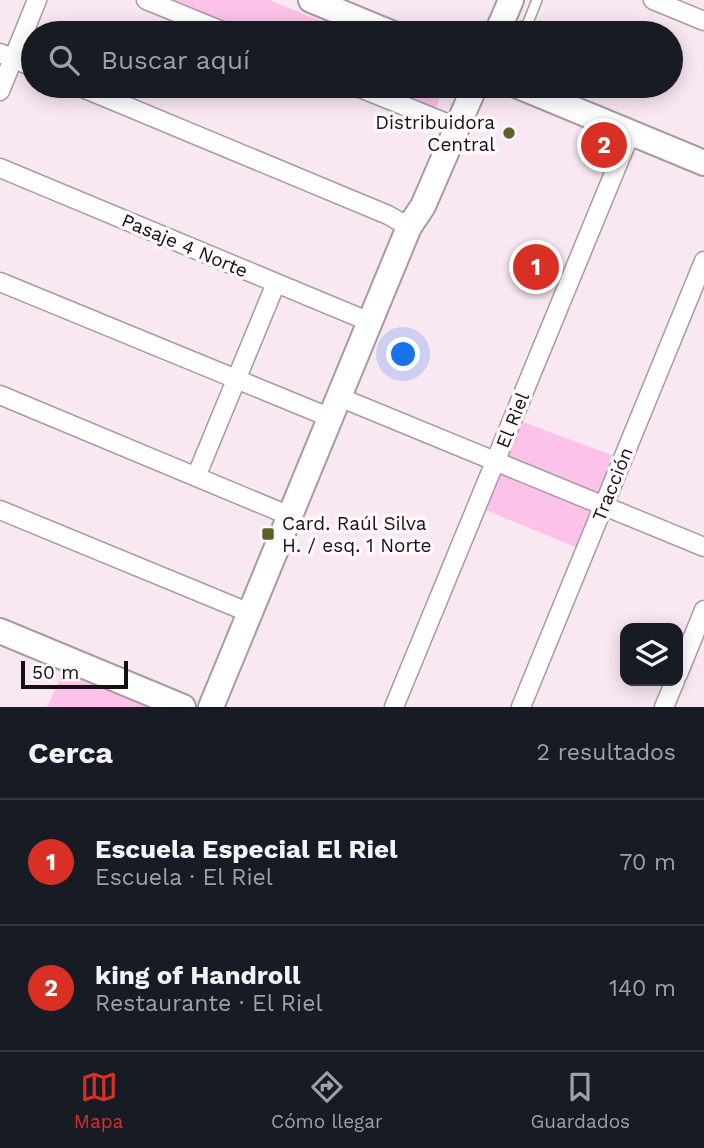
<!DOCTYPE html>
<html lang="es">
<head>
<meta charset="utf-8">
<style>
  :root { --surface:#171b24; --page:#20242c; --text:#f1f3f6; --muted:#9ea1a6; --line:#363941; --accent:#d93025 }
  body { margin:0; font-family:"Work Sans",sans-serif; background:var(--page); color:var(--text) }
  .controls { position:absolute; right:21px; bottom:21px; display:grid; overflow:hidden; border-radius:14px; box-shadow:0 4px 18px #0003 }
  .controls button { width:63px; height:63px; display:grid; place-items:center; padding:0; border:0; border-bottom:2px solid var(--line); background:var(--surface); color:var(--text); font:35px sans-serif }
  .scale { position:absolute; left:21px; bottom:18px; width:107px; box-sizing:border-box; padding-left:7px; border:4px solid #161014; border-top:0; font-size:19px; line-height:24px; white-space:nowrap; color:#161014; -webkit-text-stroke:5px #fff8fc; paint-order:stroke }
  .you { position:absolute; left:404px; top:355px; width:24px; height:24px; margin:-18px; border:5px solid #fff; border-radius:50%; background:#1a73e8; box-shadow:0 0 0 10px #1a73e833 }
  .badge { display:grid; place-items:center; width:46px; height:46px; border-radius:50%; background:var(--accent); color:#fff; font-size:23px; font-weight:700 }
  .pin { position:absolute; translate:-50% -50%; border:4px solid #fff; box-shadow:0 2px 7px #0006 }
  .list { margin:0; padding:0; list-style:none }
  h2 { display:flex; justify-content:space-between; align-items:center; height:91px; margin:0; padding:0 28px; font-size:30px }
  h2 small { font-size:23px; font-weight:400; color:var(--muted) }
  .list li { display:grid; grid-template-columns:46px 1fr auto; gap:21px; align-items:center; box-sizing:border-box; height:126px; padding:0 28px; border-top:2px solid var(--line) }
  .list b { display:block; font-size:26px; white-space:nowrap }
  .list p { margin:0; font-size:23px; white-space:nowrap; color:var(--muted) }
  .list em { font-size:23px; font-style:normal; color:var(--muted) }
  .icon { flex:none; width:38px; height:38px; fill:none; stroke:currentColor; stroke-width:2; stroke-linecap:round; stroke-linejoin:round }
  .map { position:relative; flex:none; width:704px; height:707px; overflow:hidden }
  .search { position:absolute; background:var(--surface); box-shadow:0 4px 18px #0003; left:21px; right:21px; top:21px; height:77px; display:flex; align-items:center; gap:18px; box-sizing:border-box; padding:0 24px; border-radius:38px; color:var(--muted); font-size:26px }
  .sheet { height:343px; background:var(--surface) }
  nav { display:flex; justify-content:space-around; align-items:center; box-sizing:border-box; height:98px; border-top:2px solid var(--line); background:var(--surface); font-size:19px; color:var(--muted) }
  nav a { display:grid; justify-items:center; gap:4px }
  nav .on { color:var(--accent) }
  .map>svg:first-child { display:block }
  .green { fill:#fdc2e9 }
  .lines { fill:none; stroke-linecap:round; stroke-linejoin:round }
  .lane-casing { stroke:#a999a3; stroke-width:12 }
  .street-casing { stroke:#a999a3; stroke-width:21 }
  .secondary-casing { stroke:#a999a3; stroke-width:28 }
  .lane { stroke:#fff; stroke-width:9 }
  .street { stroke:#fff; stroke-width:18 }
  .secondary { stroke:#fff; stroke-width:24 }
  .poi-dot { fill:#61602d; stroke:#fff8fc; stroke-width:2.5 }
  .labels { text-anchor:middle; stroke-width:7; stroke-linejoin:round; paint-order:stroke }
  .poi-label { font-size:19px; fill:#161014; stroke:#fff8fc; text-anchor:end }
  .street-label { font-size:19px; fill:#161014; stroke:#fff8fc }
</style>
</head>
<body>
<div class="map">
<svg width="704" height="707" viewBox="0 0 704 707">
  <rect width="100%" height="100%" fill="#f9e7f2"/>
  <path class="green" d="M163,0H269L350,33H243Z
    M370,86H445L434,112Z
    M520,421L617,457L580,549L483,509Z
    M67,663L170,707H47Z"/>
  <g class="lines">
    <g class="lane-casing">
      <path id="lane" d="M503,31L527,25L537,0"/>
    </g>
    <g class="street-casing">
      <path id="street" d="M146,0L227,33
        M653,0L704,21
        M0,53L33,67
        M78,86L388,215L409,227
        M355,86L444,122
        M0,91L37,0
        M0,168L370,322
        M0,282L331,418
        M0,395L290,516
        M339,397L704,547
        M196,477L276,283
        M0,510L250,613
        M678,674L704,610
        M394,707L631,132
        M521,707L704,261
        M664,707L675,681"/>
    </g>
    <g class="secondary-casing">
      <path id="secondary" d="M311,0L391,33
        M497,33L511,0
        M518,86L704,163
        M0,631L183,707
        M211,707L409,227L423,206L475,86"/>
    </g>
    <use href="#lane" class="lane"/>
    <use href="#street" class="street"/>
    <use href="#secondary" class="secondary"/>
  </g>
  <g class="poi-dot">
    <circle cx="509" cy="133" r="7"/>
    <rect x="261" y="527" width="14" height="14" rx="3.5"/>
  </g>
  <g class="labels">
    <g class="poi-label">
      <text x="495" y="129">Distribuidora<tspan x="495" dy="22">Central</tspan></text>
      <text x="282" y="530" text-anchor="start">Card. Raúl Silva<tspan x="282" dy="22">H. / esq. 1 Norte</tspan></text>
    </g>
    <g class="street-label">
      <text transform="translate(185 245) rotate(23)" y="7">Pasaje 4 Norte</text>
      <text transform="translate(512 420) rotate(-68)" y="7">El Riel</text>
      <text transform="translate(612 484) rotate(-68)" y="7">Tracción</text>
    </g>
  </g>
</svg>
<div class="controls">
<button><svg class="icon" aria-label="layers" viewBox="0 0 24 24"><path d="M12 4l9 5-9 5-9-5zM3 14l9 5 9-5"/></svg></button>
</div>
<div class="scale">50 m</div>
<div class="you"></div>
<div class="pin badge" style="left:536px;top:267px">1</div>
<div class="pin badge" style="left:604px;top:145px">2</div>
<div class="search"><svg class="icon" aria-label="search" viewBox="0 0 24 24"><circle cx="10" cy="10" r="6"/><path d="M15 15l6 6"/></svg>Buscar aquí</div>
</div>
<section class="sheet">
<h2>Cerca<small>2 resultados</small></h2>
<ul class="list">
<li><span class="badge">1</span><div><b>Escuela Especial El Riel</b><p>Escuela · El Riel</p></div><em>70 m</em></li>
<li><span class="badge">2</span><div><b>king of Handroll</b><p>Restaurante · El Riel</p></div><em>140 m</em></li>
</ul>
</section>
<nav>
<a class="on"><svg class="icon" aria-label="map" viewBox="0 0 24 24"><path d="M3 6l6-2 6 2 6-2v14l-6 2-6-2-6 2zM9 4v14M15 6v14"/></svg>Mapa</a>
<a><svg class="icon" aria-label="directions" viewBox="0 0 24 24"><path d="M12 3l9 9-9 9-9-9zM9 14v-3h6M13 9l2 2-2 2"/></svg>Cómo llegar</a>
<a><svg class="icon" aria-label="saved" viewBox="0 0 24 24"><path d="M7 4h10v16l-5-4-5 4z"/></svg>Guardados</a>
</nav>
</body>
</html>
